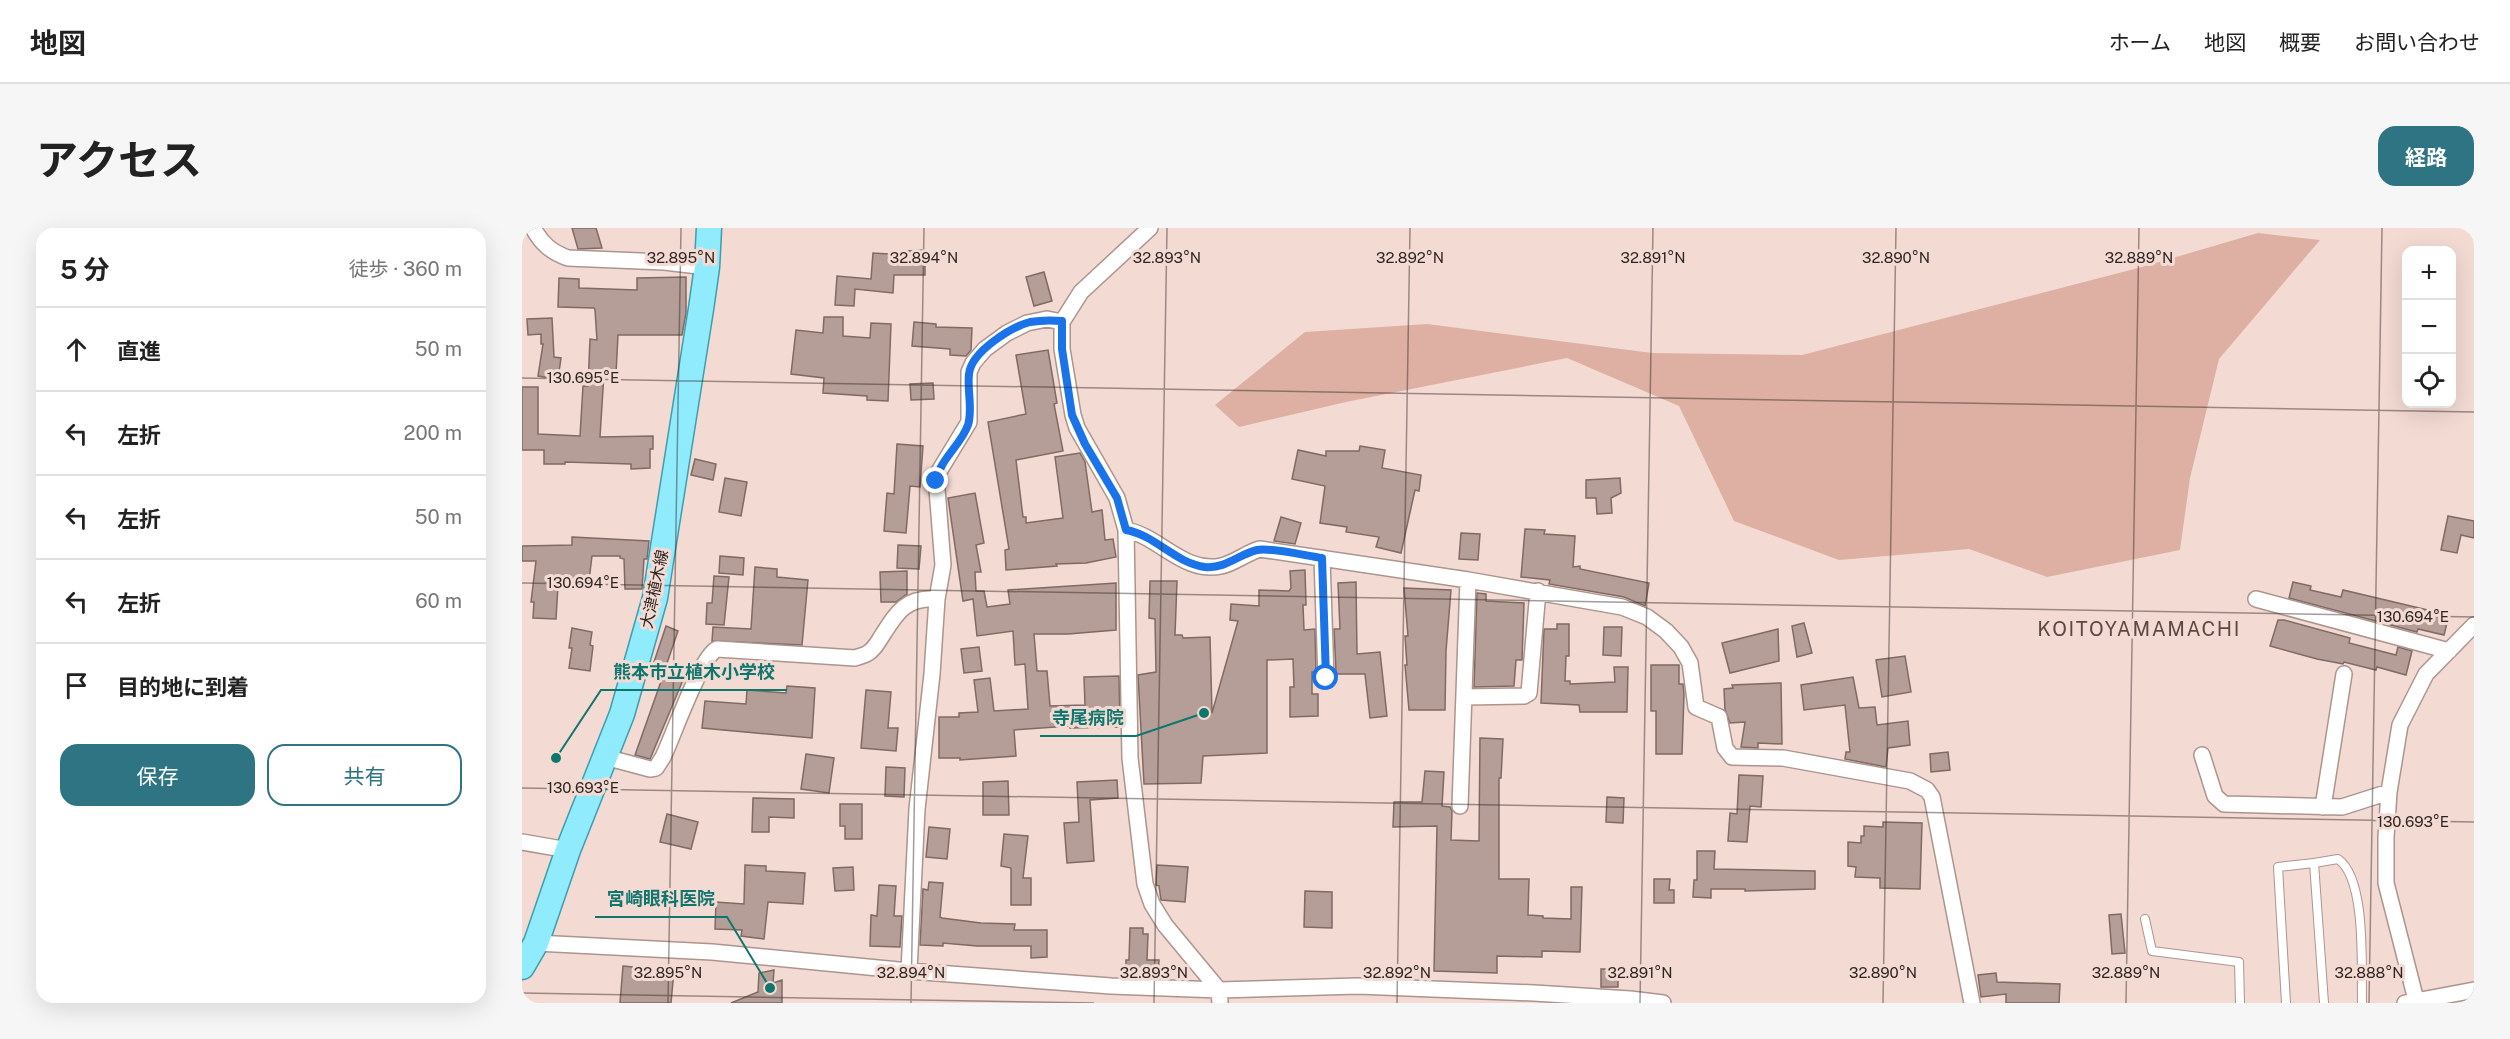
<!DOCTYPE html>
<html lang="ja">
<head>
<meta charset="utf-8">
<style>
  :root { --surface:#fff; --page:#f6f6f6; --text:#222; --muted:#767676; --line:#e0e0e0; --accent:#2e7482 }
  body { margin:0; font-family:"Public Sans","Noto Sans JP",sans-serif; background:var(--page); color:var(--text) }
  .controls { position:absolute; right:18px; top:18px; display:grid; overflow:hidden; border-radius:12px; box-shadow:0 6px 24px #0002 }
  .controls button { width:54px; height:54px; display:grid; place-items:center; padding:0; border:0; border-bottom:2px solid var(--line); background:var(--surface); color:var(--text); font:30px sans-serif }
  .stop { position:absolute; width:18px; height:18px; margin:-14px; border:4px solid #1a73e8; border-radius:50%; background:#fff }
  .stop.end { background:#1a73e8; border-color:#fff; box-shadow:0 2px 6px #0008 }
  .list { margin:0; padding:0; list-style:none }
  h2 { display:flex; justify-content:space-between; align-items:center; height:78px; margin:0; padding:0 24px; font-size:26px }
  h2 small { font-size:20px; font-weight:400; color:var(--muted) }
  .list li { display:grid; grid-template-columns:39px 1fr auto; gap:18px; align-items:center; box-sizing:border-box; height:84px; padding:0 24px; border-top:2px solid var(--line) }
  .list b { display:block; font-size:22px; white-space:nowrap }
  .list em { font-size:20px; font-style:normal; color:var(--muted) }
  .actions { display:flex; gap:12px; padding:18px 24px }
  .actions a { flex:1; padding:14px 0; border:2px solid var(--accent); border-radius:18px; text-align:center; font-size:21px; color:var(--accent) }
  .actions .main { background:var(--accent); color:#fff }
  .icon { flex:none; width:33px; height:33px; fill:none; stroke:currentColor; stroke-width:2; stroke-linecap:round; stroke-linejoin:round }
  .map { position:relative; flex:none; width:1952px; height:775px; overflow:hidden; border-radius:18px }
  header { display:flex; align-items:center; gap:36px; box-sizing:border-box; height:84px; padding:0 30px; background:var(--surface); border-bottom:2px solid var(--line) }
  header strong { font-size:28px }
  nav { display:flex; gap:33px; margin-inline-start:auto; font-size:21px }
  .intro { display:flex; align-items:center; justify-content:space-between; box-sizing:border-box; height:144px; padding:0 36px }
  h1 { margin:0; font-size:42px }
  .button { padding:15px 27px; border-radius:18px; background:var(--accent); color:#fff; font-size:21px; font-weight:700 }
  main { display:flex; gap:36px; padding:0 36px }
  aside { flex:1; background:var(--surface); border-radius:18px; box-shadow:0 6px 24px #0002 }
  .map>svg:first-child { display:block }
  .green { fill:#deb0a3 }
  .building { fill:#b59e97; stroke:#806a64; stroke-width:1.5 }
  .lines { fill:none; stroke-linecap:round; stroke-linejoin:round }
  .service-casing { stroke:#ac958e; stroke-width:10 }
  .minor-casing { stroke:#ac958e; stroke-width:18 }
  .primary-casing { stroke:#3e9dae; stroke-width:27 }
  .service { stroke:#fff; stroke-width:8 }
  .minor { stroke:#fff; stroke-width:15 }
  .primary { stroke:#90ebfc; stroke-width:24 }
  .route { stroke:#1a73e8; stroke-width:8 }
  .ticks { fill:none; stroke:#2e2522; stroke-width:1.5; stroke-opacity:0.45 }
  .labels { text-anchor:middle; stroke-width:6; stroke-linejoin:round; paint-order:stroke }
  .street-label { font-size:16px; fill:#2e2522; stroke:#f3dad3 }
  .quarter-label { font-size:20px; letter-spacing:1.5px; fill:#5d4943; stroke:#f3dad3 }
  .ticks-label { font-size:15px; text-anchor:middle; fill:#2e2522; stroke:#f3dad3; stroke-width:6; stroke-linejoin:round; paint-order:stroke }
  .leader { fill:none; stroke:#0f766e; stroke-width:2 }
  .callout-dot { fill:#0f766e; stroke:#f3dad3; stroke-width:2 }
  .callout-label { font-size:18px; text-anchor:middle; font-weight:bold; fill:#0f766e; stroke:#f3dad3; stroke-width:6; stroke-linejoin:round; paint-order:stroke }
</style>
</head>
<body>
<header>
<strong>地図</strong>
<nav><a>ホーム</a><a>地図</a><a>概要</a><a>お問い合わせ</a></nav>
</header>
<div class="intro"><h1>アクセス</h1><a class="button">経路</a></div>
<main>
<aside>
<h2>5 分<small>徒歩 · 360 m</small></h2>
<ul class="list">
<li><svg class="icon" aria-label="ahead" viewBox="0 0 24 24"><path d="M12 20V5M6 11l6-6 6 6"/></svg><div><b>直進</b></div><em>50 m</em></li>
<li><svg class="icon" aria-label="left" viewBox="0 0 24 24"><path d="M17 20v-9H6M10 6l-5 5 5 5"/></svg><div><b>左折</b></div><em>200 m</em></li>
<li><svg class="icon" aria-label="left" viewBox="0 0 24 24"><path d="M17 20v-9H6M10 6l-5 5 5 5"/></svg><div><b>左折</b></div><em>50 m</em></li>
<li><svg class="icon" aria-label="left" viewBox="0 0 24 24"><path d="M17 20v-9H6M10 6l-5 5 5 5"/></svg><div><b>左折</b></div><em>60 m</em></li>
<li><svg class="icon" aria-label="arrive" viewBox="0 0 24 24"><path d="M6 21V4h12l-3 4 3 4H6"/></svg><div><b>目的地に到着</b></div></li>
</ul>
<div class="actions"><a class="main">保存</a><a>共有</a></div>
</aside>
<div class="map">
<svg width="1952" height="775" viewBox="0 0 1952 775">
  <rect width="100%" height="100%" fill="#f3dad3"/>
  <path class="green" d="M1736,5L1798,12L1697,131L1668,250L1658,322L1525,349L1447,321L1317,332L1212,293L1157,178L1045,130L824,174L717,199L693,177L783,104L905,96L1130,125L1280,127L1620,39Z"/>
  <path class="building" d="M50,0H74L80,20L56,21Z
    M403,22V47H372L371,65L333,61L332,78L313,77L315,48L349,51L351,25L384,27V23Z
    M522,44L530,73L512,78L504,49Z
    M164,49V85L160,107H96L94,146L82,145L78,209L131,208V221H128V240L109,241V236L43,234V236H22V222H0V159H16V206L58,208L61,158H66L68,111L75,112L73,82L72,80L36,79L37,50L57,51V60L115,62V50Z
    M302,89H321V108L348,110L349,95L369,96L366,173L345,172V168L301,165L302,150L269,146L274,102L301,105Z
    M30,90L32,129L39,130L36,151L16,148L21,116H19V106L6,107L5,91Z
    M392,94L414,96V99L450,100L449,122L444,128L428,127V121L390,118Z
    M526,122L535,175L532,176L541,223L494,232L501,289H504V295L541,290L533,229L558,225L563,234L570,284L580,282L583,312L591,311L594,329L564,335L534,336L535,338L484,342L483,322L487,321L466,194L504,186L494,127Z
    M411,155L412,171L389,172L388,156Z
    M375,216L401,218L398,259L388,258L384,305L362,303L365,265L372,266Z
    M838,218L863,222L860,240L899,247L897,263L893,262L879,325L854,319L857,309L824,304L825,299L798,295L803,258L770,251L776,222L804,228V223H837Z
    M173,231L194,236L191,252L169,247Z
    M203,250L225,254L219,288L197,284Z
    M1098,250L1099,265L1089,270L1090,285L1075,286L1074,270H1064V252Z
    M453,265L462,315L454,317L459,344H453L454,363H462L465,379L488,376L486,362L594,355V402L546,406H512L515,443H525L528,478L563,477L562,449L597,448L598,499L548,500V498L492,502L494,528L438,532V530H417V489H437V485L456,484L452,452L468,450L472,483L506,481L503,436L493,437L491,403L455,408L451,371L441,373L426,270Z
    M1926,288L1952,293V310L1939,307L1935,325L1919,322Z
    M759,289L779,295L773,316L752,313Z
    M1003,301L1023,302L1022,306L1053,308L1051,339L1058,338V341L1127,355L1123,378L1102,369L1027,356L1028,352L999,349Z
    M939,305L958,306L956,332L937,331Z
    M50,309L127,313L125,331H122L120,361H103L102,331L98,330V328H70L66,361L36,358L34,391L11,390L12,374H9L14,333H0V318L50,317Z
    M376,317L399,318L397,341L375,340Z
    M198,328L222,330L221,347L197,345Z
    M233,339L255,341V349L286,352L280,417L190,413L191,399L229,401Z
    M783,342L784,377H781L782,402L793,401L794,444H790V466H796V488L768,489V459H772L771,431L745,432V525L681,528L679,555L622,556L616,447L634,444L633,391L627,390L628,353H655L653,407H660L661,410L688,409L690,485L716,393L708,392L709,376L737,378V362L767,363L769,360L768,343Z
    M385,343V366L374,374H359L358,344Z
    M192,348L207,349L202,397L184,396L185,375H190Z
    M834,354L835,426L858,424L865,488L848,490L843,446H815L814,443L812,401H818L816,355Z
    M1771,354L1789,358L1788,362L1819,369L1821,362L1927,387L1922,407L1896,401L1895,404L1767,370Z
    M882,360L929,362L924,423L923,482H887L883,437H885L883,408H886Z
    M955,365L964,366V373L1002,375L1000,432H994L992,458L952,459Z
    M1756,392H1762L1828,410L1827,415L1874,427L1876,419L1890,423L1884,447L1855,439L1854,442L1822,434L1821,436L1795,431L1748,418Z
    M1282,395L1290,425L1275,429L1270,398Z
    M1035,396H1047V428H1044L1043,453H1048V456L1093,454L1092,439H1106L1105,484H1058L1057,477L1019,475L1022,401H1035Z
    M144,398L156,403L142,444L130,440Z
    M1082,399H1100L1099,428L1081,427Z
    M50,400L70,404L68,417L71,418L68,443L47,440L50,420H47Z
    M1256,401L1257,433L1208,445L1200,415Z
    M457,419L460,443L442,445L439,421Z
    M1383,428L1389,464L1360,469L1354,432Z
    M1129,437H1157V456H1161L1162,466L1160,526H1134V483H1129Z
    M142,445L161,452L128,531L113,527Z
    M1331,449L1337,480L1353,479L1355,497L1386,493L1388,517L1366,520L1364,539L1323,531L1324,524H1328L1323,477L1282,482L1279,457Z
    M1259,455L1260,516L1236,515V520L1219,519L1223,494L1208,495L1203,482L1202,461L1211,460L1210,457Z
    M265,458L293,460L290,510L180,500L183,473L224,476L225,462L264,465Z
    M344,462L369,464L366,500H376L374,523L339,520Z
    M958,510L981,511L979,550H977V651H1007L1006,687L1021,688V690L1049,691V659H1060L1058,724L1020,723V729L975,728V745L912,743L915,598L871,599L872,574H900L903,543L922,544L920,578L928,579L930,583L929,612L957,613Z
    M1426,524L1428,542L1409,544L1408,526Z
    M284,526L312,530L307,565L279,561Z
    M364,539L383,540L382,569L363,568Z
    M1217,547L1241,548L1239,579L1228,578L1225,614L1206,613L1208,585L1215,586Z
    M595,552L596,570L568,572L572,633L545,635L542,595L557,594L555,554Z
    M486,553L487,587H461V554Z
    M1085,569L1102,570L1101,595L1084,594Z
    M231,570L272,571V590L247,589V604H230Z
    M318,576H340V611H323V598H318Z
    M145,586L176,594L169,621L138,614Z
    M1361,594L1400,595L1398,661L1358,660V650L1333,649L1334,639L1326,638V614L1339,615V608H1342V598L1361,599Z
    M407,599L428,601L425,631L404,629Z
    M482,606L506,608L501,650H509V677H489V640L479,638Z
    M1175,623H1193L1192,641L1293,643V661L1223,663V661H1189V670L1171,669L1172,652H1175Z
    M223,637L244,638V643L283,645L281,676L246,674L242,711L219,708L220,702L193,701L194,674L222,676Z
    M635,637L666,639L663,674L639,672L637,658L634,657Z
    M331,639L332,662L313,663L311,640Z
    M1132,651H1148L1147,662H1152V675H1132Z
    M407,654L421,655L418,689L420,690L459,695L493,696L492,702H525V729L509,730V718H455L421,715V718L398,717L401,661L406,662Z
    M357,657L374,658L372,688H380L378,719L348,718L349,687L355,688Z
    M783,663L810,664V700L782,699Z
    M1599,686L1603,725L1590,726L1587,687Z
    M608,700H621V706H626L625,732H637L636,750L604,749V732H607Z
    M101,738L152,743L149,775H98Z
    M1079,741H1096V759H1079Z
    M252,742L251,755L260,752V775H209L236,764L237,745Z
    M1474,745L1475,754L1538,756L1537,775H1484V766L1459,769L1456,747Z"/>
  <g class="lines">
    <g class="service-casing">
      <path id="service" d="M1792,635L1816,631C1845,651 1839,741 1840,775
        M1623,691L1630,723L1717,734L1718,775
        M1764,775L1756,639L1792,635L1802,775"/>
    </g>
    <g class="minor-casing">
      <path id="minor" d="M11,0C20,16 29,24 46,30L142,34L185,39
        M628,0L559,64L540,94V121L551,187L555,200L595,270L604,302L608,530L623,656L630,676L643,697L697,762L698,775
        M604,302C637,308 662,346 699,338C713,335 724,325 738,321L946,352L1100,379L1125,389L1144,403L1159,419L1168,435L1174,479L1197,489L1203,520L1210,529L1261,530L1388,553L1405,562L1410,569L1450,775
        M800,330L804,450
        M1734,371L1927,423
        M942,469L1002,468L1007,465L1016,363
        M1680,527L1693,568L1702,576L1820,579L1867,564
        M83,529L128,541L134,540L141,529C151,509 178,429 195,421L333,430C337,428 342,428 346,425C351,422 355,416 358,411C374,386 382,369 415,371
        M938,578L946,352
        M1801,579L1822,446
        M0,614L46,622
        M14,715L190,724L387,743L589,758L697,762L836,758L1012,765L1108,771L1141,775
        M387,743L395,581L410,446L415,371L421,337L415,261L416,245L447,194V144L451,135L463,121L485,105L505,95L525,91L540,94
        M1894,772L1864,655V609L1867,564L1878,497L1904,446L1952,397
        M1883,775L1952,762"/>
    </g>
    <g class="primary-casing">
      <path id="primary" d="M0,739L14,715L46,622L100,486L133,370L179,81L185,39L187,0"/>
    </g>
    <use href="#service" class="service"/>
    <use href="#minor" class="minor"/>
    <use href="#primary" class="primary"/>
  </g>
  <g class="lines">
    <path class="route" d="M414,253C418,231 439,217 446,197C451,181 445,163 447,146C449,124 489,99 508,94C520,92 529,92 540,93V121L550,187L563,216L595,270L604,302C633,307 653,335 683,339C704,341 717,326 735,322C748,319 785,328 800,330L804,450"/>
  </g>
  <path class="ticks" d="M0,150L1952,184M0,355L1952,389M0,560L1952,594M0,765L572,775M146,775L159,0M389,775L402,0M632,775L645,0M875,775L888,0M1118,775L1131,0M1361,775L1374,0M1604,775L1617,0M1847,775L1860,0"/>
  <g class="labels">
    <g class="street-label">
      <text transform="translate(132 361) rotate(-78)" y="6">大津植木線</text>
    </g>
    <g class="quarter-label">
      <text x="1617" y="408">KOITOYAMAMACHI</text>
    </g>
  </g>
  <g class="ticks-label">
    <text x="159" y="35">32.895°N</text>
    <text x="402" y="35">32.894°N</text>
    <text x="645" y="35">32.893°N</text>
    <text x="888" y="35">32.892°N</text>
    <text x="1131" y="35">32.891°N</text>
    <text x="1374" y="35">32.890°N</text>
    <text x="1617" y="35">32.889°N</text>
    <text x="61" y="155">130.695°E</text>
    <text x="61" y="360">130.694°E</text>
    <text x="1891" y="394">130.694°E</text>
    <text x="61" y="565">130.693°E</text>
    <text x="1891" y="599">130.693°E</text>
    <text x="146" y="750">32.895°N</text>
    <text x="389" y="750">32.894°N</text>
    <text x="632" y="750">32.893°N</text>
    <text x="875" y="750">32.892°N</text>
    <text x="1118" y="750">32.891°N</text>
    <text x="1361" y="750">32.890°N</text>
    <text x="1604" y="750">32.889°N</text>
    <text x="1847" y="750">32.888°N</text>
  </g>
  <path class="leader" d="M34 530L79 462H265M682 485L614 508H518M248 760L205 689H73"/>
  <g class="callout-dot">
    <circle cx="34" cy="530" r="6"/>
    <circle cx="682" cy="485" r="6"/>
    <circle cx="248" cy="760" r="6"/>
  </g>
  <g class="callout-label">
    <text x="172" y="450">熊本市立植木小学校</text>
    <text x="566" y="496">寺尾病院</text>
    <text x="139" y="677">宮崎眼科医院</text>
  </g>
</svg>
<div class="controls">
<button>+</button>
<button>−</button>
<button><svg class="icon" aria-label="locate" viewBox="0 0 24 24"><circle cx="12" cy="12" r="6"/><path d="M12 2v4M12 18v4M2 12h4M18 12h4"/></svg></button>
</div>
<div class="stop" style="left:804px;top:450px"></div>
<div class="stop end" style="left:414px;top:253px"></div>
</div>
</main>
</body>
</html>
